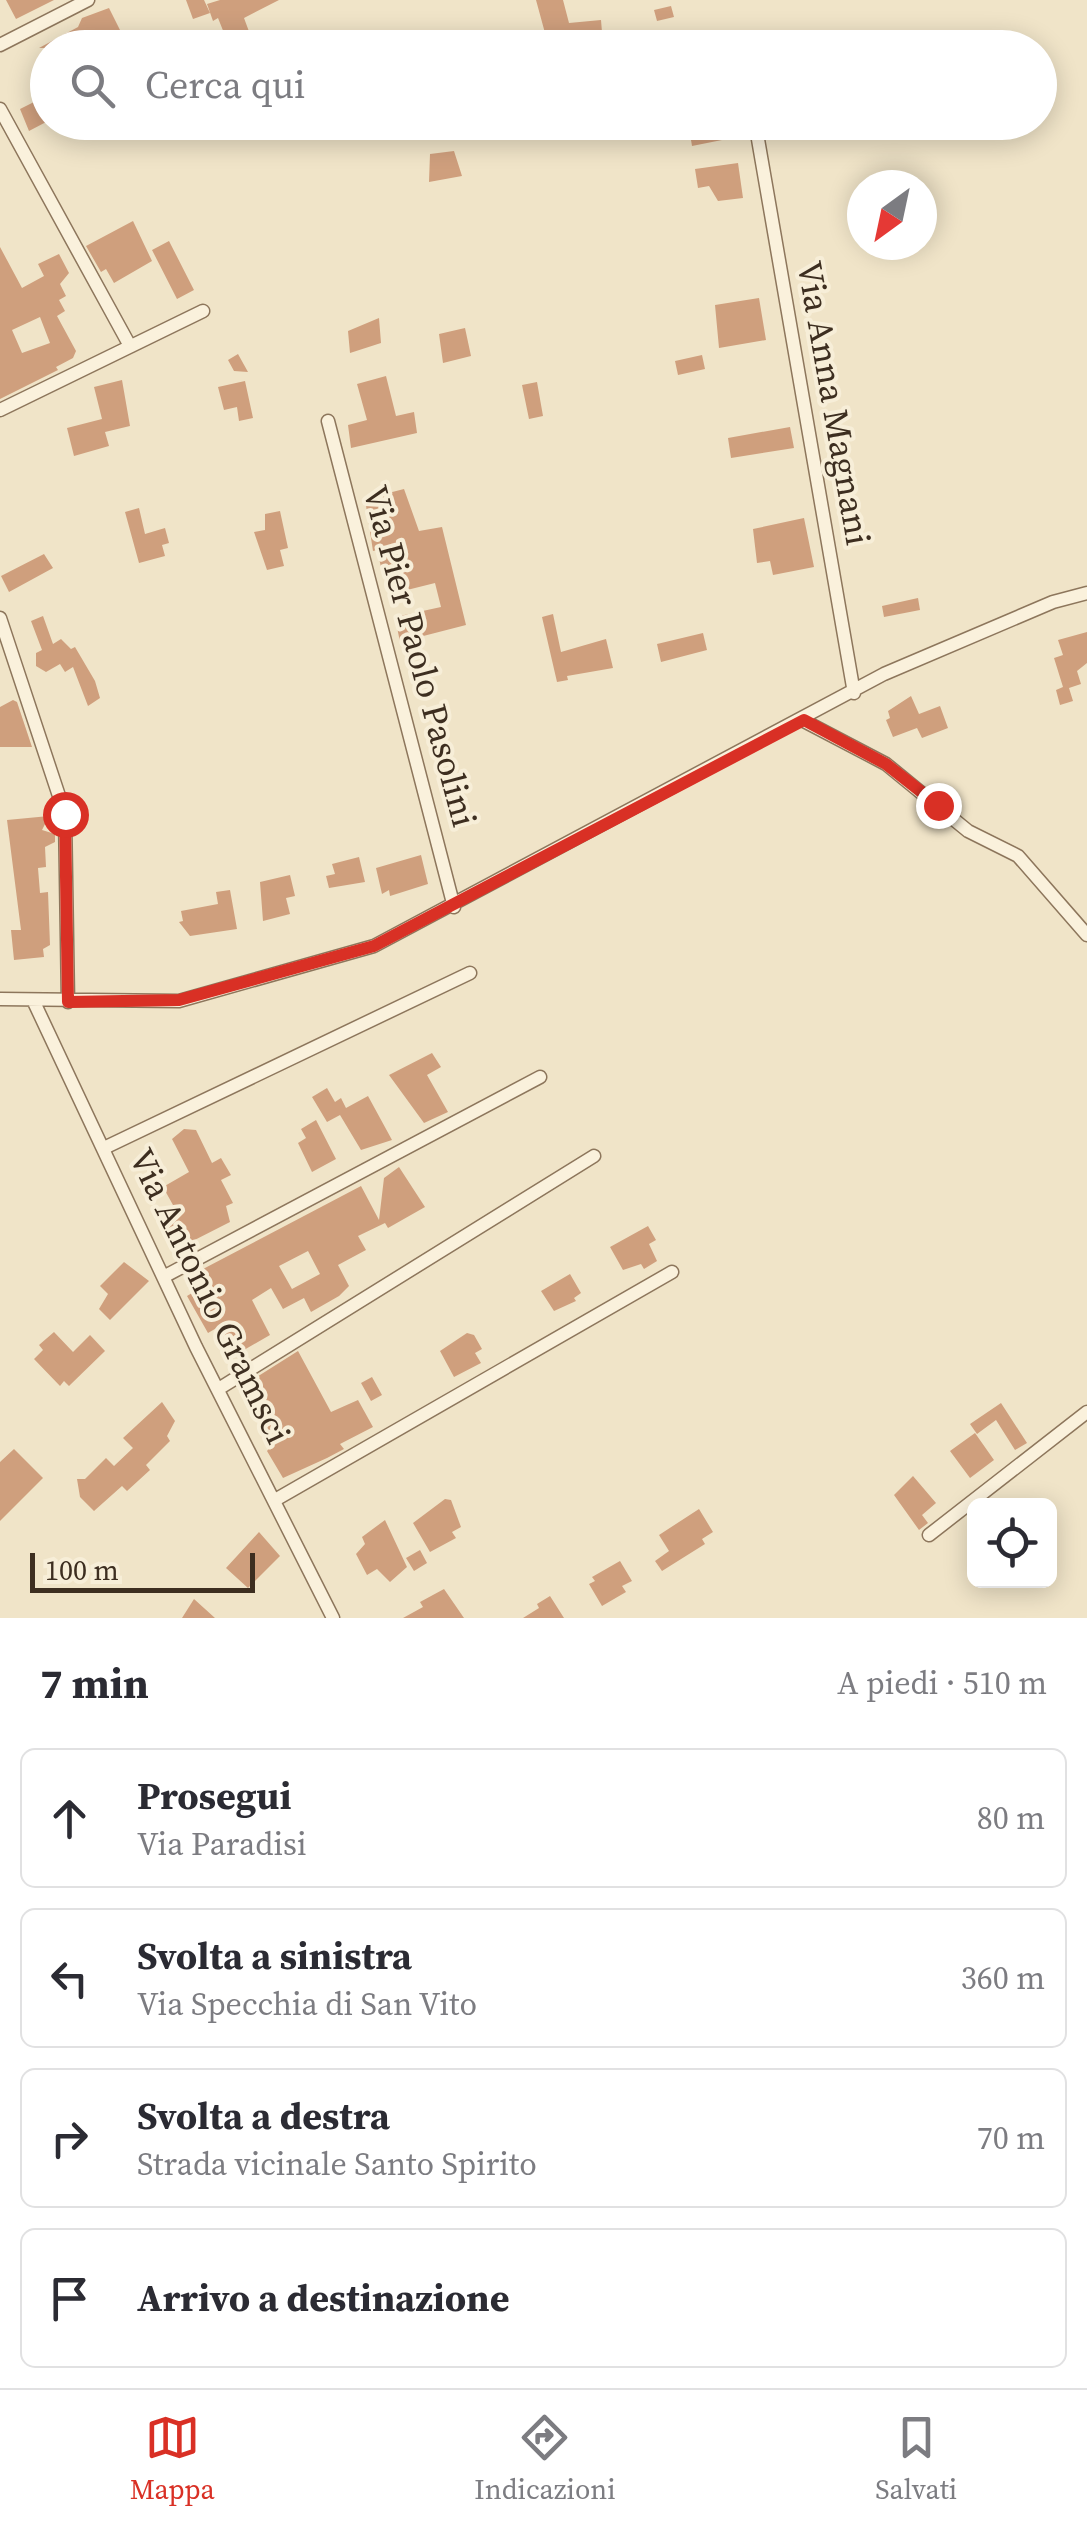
<!DOCTYPE html>
<html lang="it">
<head>
<meta charset="utf-8">
<style>
  :root { --surface:#fff; --page:#f7f7f7; --text:#2b2b33; --muted:#7c7c81; --line:#e1e1e2; --accent:#d93025 }
  body { margin:0; font-family:"Source Serif 4",serif; background:var(--page); color:var(--text) }
  .controls { position:absolute; right:30px; bottom:30px; display:grid; overflow:hidden; border-radius:15px; box-shadow:0 5px 25px #0003 }
  .controls button { width:90px; height:90px; display:grid; place-items:center; padding:0; border:0; border-bottom:2px solid var(--line); background:var(--surface); color:var(--text); font:50px sans-serif }
  .compass { position:absolute; left:847px; top:170px; width:90px; height:90px; border-radius:50%; background:var(--surface); box-shadow:0 5px 25px #0003; rotate:213deg }
  .scale { position:absolute; left:30px; bottom:25px; width:225px; box-sizing:border-box; padding-left:10px; border:5px solid #3d2e20; border-top:0; font-size:28px; line-height:35px; white-space:nowrap; color:#3d2e20; -webkit-text-stroke:8px #f7eed8; paint-order:stroke }
  .stop { position:absolute; width:30px; height:30px; margin:-22px; border:8px solid #d93025; border-radius:50%; background:#fff }
  .stop.end { background:#d93025; border-color:#fff; box-shadow:0 2px 10px #0008 }
  .list { margin:0; padding:0; list-style:none }
  h2 { display:flex; justify-content:space-between; align-items:center; height:130px; margin:0; padding:0 40px; font-size:42px }
  h2 small { font-size:32px; font-weight:400; color:var(--muted) }
  .list li { display:grid; grid-template-columns:65px 1fr auto; gap:30px; align-items:center; box-sizing:border-box; height:140px; margin:0 20px 20px; padding:0 20px; border:2px solid var(--line); border-radius:15px }
  .list b { display:block; font-size:38px; white-space:nowrap }
  .list p { margin:0; font-size:32px; white-space:nowrap; color:var(--muted) }
  .list em { font-size:32px; font-style:normal; color:var(--muted) }
  .icon { flex:none; width:55px; height:55px; fill:none; stroke:currentColor; stroke-width:2; stroke-linecap:round; stroke-linejoin:round }
  .map { position:relative; flex:none; width:1087px; height:1618px; overflow:hidden }
  .search { position:absolute; background:var(--surface); box-shadow:0 5px 25px #0003; left:30px; right:30px; top:30px; height:110px; display:flex; align-items:center; gap:25px; box-sizing:border-box; padding:0 35px; border-radius:55px; color:var(--muted); font-size:38px }
  .sheet { height:770px; background:var(--surface) }
  nav { display:flex; justify-content:space-around; align-items:center; box-sizing:border-box; height:140px; border-top:2px solid var(--line); background:var(--surface); font-size:28px; color:var(--muted) }
  nav a { display:grid; justify-items:center; gap:5px }
  nav .on { color:var(--accent) }
  .map>svg:first-child { display:block }
  .building { fill:#cf9f7d; fill-rule:evenodd }
  .lines { fill:none; stroke-linecap:round; stroke-linejoin:round }
  .minor-casing { stroke:#8d765c; stroke-width:15 }
  .minor { stroke:#faf1dc; stroke-width:12 }
  .route { stroke:#d93025; stroke-width:12 }
  .labels { text-anchor:middle; stroke-width:8; stroke-linejoin:round; paint-order:stroke }
  .street-label { font-size:35px; fill:#3d2e20; stroke:#f7eed8 }
</style>
</head>
<body>
<div class="map">
<svg width="1087" height="1618" viewBox="0 0 1087 1618">
  <rect width="100%" height="100%" fill="#f0e4c8"/>
  <path class="building" d="M6,0H54L16,19Z
    M186,0H204L210,13L193,19Z
    M220,0H279L244,18L254,45L247,48H230L218,18L213,21L207,4Z
    M536,0H563L569,23L601,20L602,32L570,36L572,48H550L539,41L545,33Z
    M671,6L674,17L657,21L654,10Z
    M109,8L129,48H39L78,27L82,18Z
    M48,95V121L29,131L20,109Z
    M688,122H723L727,139L692,146Z
    M454,151L462,176L429,182L430,154Z
    M738,163L743,198L718,201L709,186L698,188L695,169Z
    M133,221L152,261L114,283L106,269L101,272L86,246Z
    M169,241L194,290L177,299L152,250Z
    M0,247L22,288L44,276L38,264L59,254L69,273L60,284L66,296L59,300L65,311L57,316L76,351L73,358L56,367L58,370L0,399ZM40,317L50,343L22,353L12,330Z
    M759,298L766,340L719,348L715,305Z
    M379,318L381,343L350,353L348,331Z
    M465,328L471,356L443,363L439,334Z
    M238,354L248,372L234,371L228,360Z
    M702,355L705,369L678,375L675,361Z
    M386,376L396,416L414,412L417,433L351,448L348,425L367,420L357,384Z
    M122,380L130,426L105,432L109,446L74,456L67,428L102,419L94,387Z
    M245,381L253,418L239,421L237,407L224,410L218,387Z
    M537,382L543,416L529,419L522,385Z
    M790,427L794,448L731,458L728,438Z
    M404,489L419,531L442,527L466,625L400,642L395,617L441,607L435,583L399,592L392,564L381,567L377,550L373,551L365,499Z
    M139,508L145,534L165,528L169,543L162,545L165,556L139,563L125,512Z
    M280,511L288,548L280,550L284,566L267,570L254,532L265,530V514Z
    M804,518L814,567L773,575L770,561L757,563L753,529Z
    M44,554L53,568L9,592L1,576Z
    M918,598L920,610L884,617L882,606Z
    M553,614L561,652L606,639L613,668L567,676L568,680L557,682L542,617Z
    M43,616L53,644L61,639L71,649L75,647L95,681L100,698L88,706L73,667L65,672L60,664L46,672L36,666V653L42,650L31,621Z
    M1087,632V663L1077,671L1081,684L1069,688L1073,701L1060,705L1056,690L1063,687L1054,658L1063,655L1058,640Z
    M703,633L707,650L661,662L657,644Z
    M911,696L919,714L940,706L948,728L922,738L917,728L893,737L886,720L890,718L888,711Z
    M13,700L17,702L32,747H0V707Z
    M49,816L42,830L55,834V842L45,847L46,867L38,868L40,893L48,892L50,945L43,949L44,957L14,960L11,930H21L7,820Z
    M421,855L428,884L390,896L389,890L382,894L376,868Z
    M359,857L365,882L329,888L326,876L335,874L332,864Z
    M290,875L295,896L286,898L290,914L263,921L260,882Z
    M230,890L237,929L190,936L179,922L183,921L181,911L218,904L216,892Z
    M432,1053L441,1067L427,1075L448,1112L424,1123L389,1075Z
    M327,1088L335,1102L341,1098L346,1108L368,1096L392,1140L361,1150L340,1115L327,1122L312,1097Z
    M316,1120L336,1159L312,1172L298,1143L306,1138L301,1129Z
    M184,1129L196,1130L212,1163L221,1158L231,1175L221,1180L233,1203L226,1206L230,1222L173,1251L155,1217L173,1205L163,1187L189,1172L172,1139Z
    M399,1167L425,1207L388,1228L385,1223L358,1236L366,1250L338,1265L349,1286L339,1296L311,1312L304,1298L283,1309L271,1288L252,1300L270,1335L237,1354L220,1326L208,1333L187,1296L192,1293L184,1279L361,1186L379,1220L384,1178ZM308,1251L320,1274L292,1289L279,1266Z
    M648,1226L656,1240L649,1244L657,1261L644,1269L641,1264L623,1270L610,1247Z
    M124,1262L149,1281L110,1320L99,1309L108,1294L100,1286Z
    M570,1274L581,1293L574,1298L576,1301L554,1311L541,1291Z
    M54,1332L73,1352L90,1335L105,1351L69,1386L64,1381L60,1386L34,1359L43,1350L39,1345Z
    M467,1333L474,1335L482,1349L475,1353L481,1363L454,1377L440,1351Z
    M298,1351L331,1412L358,1400L373,1427L340,1444L344,1449L327,1458L283,1478L267,1451L272,1445L238,1389Z
    M372,1377L382,1395L371,1401L361,1383Z
    M162,1402L175,1421L167,1436L170,1441L146,1465L150,1470L127,1491L122,1486L94,1511L80,1497L77,1479H85L106,1458L114,1466L133,1448L123,1438Z
    M1001,1403L1027,1443L1015,1450L996,1420L977,1434L970,1424Z
    M975,1433L994,1460L970,1478L950,1451Z
    M14,1449L43,1478L0,1521V1462Z
    M913,1476L936,1503L922,1515L928,1523L919,1530L894,1495Z
    M445,1499L451,1500L461,1527L452,1532L456,1538L430,1552L413,1523Z
    M699,1509L713,1532L702,1539L705,1544L662,1571L655,1561L669,1551L659,1535Z
    M385,1520L407,1567L390,1582L377,1569L367,1575L356,1554L365,1544L362,1537Z
    M259,1532L280,1556L248,1588L226,1568Z
    M420,1550L427,1563L414,1571L406,1558Z
    M620,1561L632,1581L622,1586L626,1592L602,1606L589,1584L595,1581L592,1577Z
    M444,1589L464,1618H403L423,1607L420,1602Z
    M550,1596L564,1618H523L539,1608L537,1604Z
    M194,1599L215,1618H182Z"/>
  <g class="lines">
    <g class="minor-casing">
      <path id="minor" d="M0,45L88,0
        M0,109L130,346
        M755,122L854,693
        M0,410L203,311
        M328,421L454,907
        M0,618L65,814L68,1002
        M804,721L886,764L968,831L1018,856L1087,935
        M0,999L179,1001L374,946L884,674L1053,602L1087,593
        M33,1000L196,1347L333,1618
        M104,1148L470,973
        M165,1276L540,1077
        M220,1388L594,1156
        M275,1500L672,1272
        M929,1535L1087,1412"/>
    </g>
    <use href="#minor" class="minor"/>
  </g>
  <g class="lines">
    <path class="route" d="M65,814L68,1002L179,1000L374,946L804,720L886,764L938,805"/>
  </g>
  <g class="labels">
    <g class="street-label">
      <text transform="translate(834 403) rotate(80)" y="12">Via Anna Magnani</text>
      <text transform="translate(420 656) rotate(75)" y="12">Via Pier Paolo Pasolini</text>
      <text transform="translate(210 1296) rotate(64)" y="12">Via Antonio Gramsci</text>
    </g>
  </g>
</svg>
<div class="controls">
<button><svg class="icon" aria-label="locate" viewBox="0 0 24 24"><circle cx="12" cy="12" r="6"/><path d="M12 2v4M12 18v4M2 12h4M18 12h4"/></svg></button>
</div>
<svg class="compass" viewBox="-18 -18 36 36"><path d="M0-13l5 13h-10z" fill="#e53935"/><path d="M0 13l5-13h-10z" fill="#7c7c81"/></svg>
<div class="scale">100 m</div>
<div class="stop" style="left:65px;top:814px"></div>
<div class="stop end" style="left:938px;top:805px"></div>
<div class="search"><svg class="icon" aria-label="search" viewBox="0 0 24 24"><circle cx="10" cy="10" r="6"/><path d="M15 15l6 6"/></svg>Cerca qui</div>
</div>
<section class="sheet">
<h2>7 min<small>A piedi · 510 m</small></h2>
<ul class="list">
<li><svg class="icon" aria-label="ahead" viewBox="0 0 24 24"><path d="M12 20V5M6 11l6-6 6 6"/></svg><div><b>Prosegui</b><p>Via Paradisi</p></div><em>80 m</em></li>
<li><svg class="icon" aria-label="left" viewBox="0 0 24 24"><path d="M17 20v-9H6M10 6l-5 5 5 5"/></svg><div><b>Svolta a sinistra</b><p>Via Specchia di San Vito</p></div><em>360 m</em></li>
<li><svg class="icon" aria-label="right" viewBox="0 0 24 24"><path d="M7 20v-9h11M14 6l5 5-5 5"/></svg><div><b>Svolta a destra</b><p>Strada vicinale Santo Spirito</p></div><em>70 m</em></li>
<li><svg class="icon" aria-label="arrive" viewBox="0 0 24 24"><path d="M6 21V4h12l-3 4 3 4H6"/></svg><div><b>Arrivo a destinazione</b></div></li>
</ul>
</section>
<nav>
<a class="on"><svg class="icon" aria-label="map" viewBox="0 0 24 24"><path d="M3 6l6-2 6 2 6-2v14l-6 2-6-2-6 2zM9 4v14M15 6v14"/></svg>Mappa</a>
<a><svg class="icon" aria-label="directions" viewBox="0 0 24 24"><path d="M12 3l9 9-9 9-9-9zM9 14v-3h6M13 9l2 2-2 2"/></svg>Indicazioni</a>
<a><svg class="icon" aria-label="saved" viewBox="0 0 24 24"><path d="M7 4h10v16l-5-4-5 4z"/></svg>Salvati</a>
</nav>
</body>
</html>
